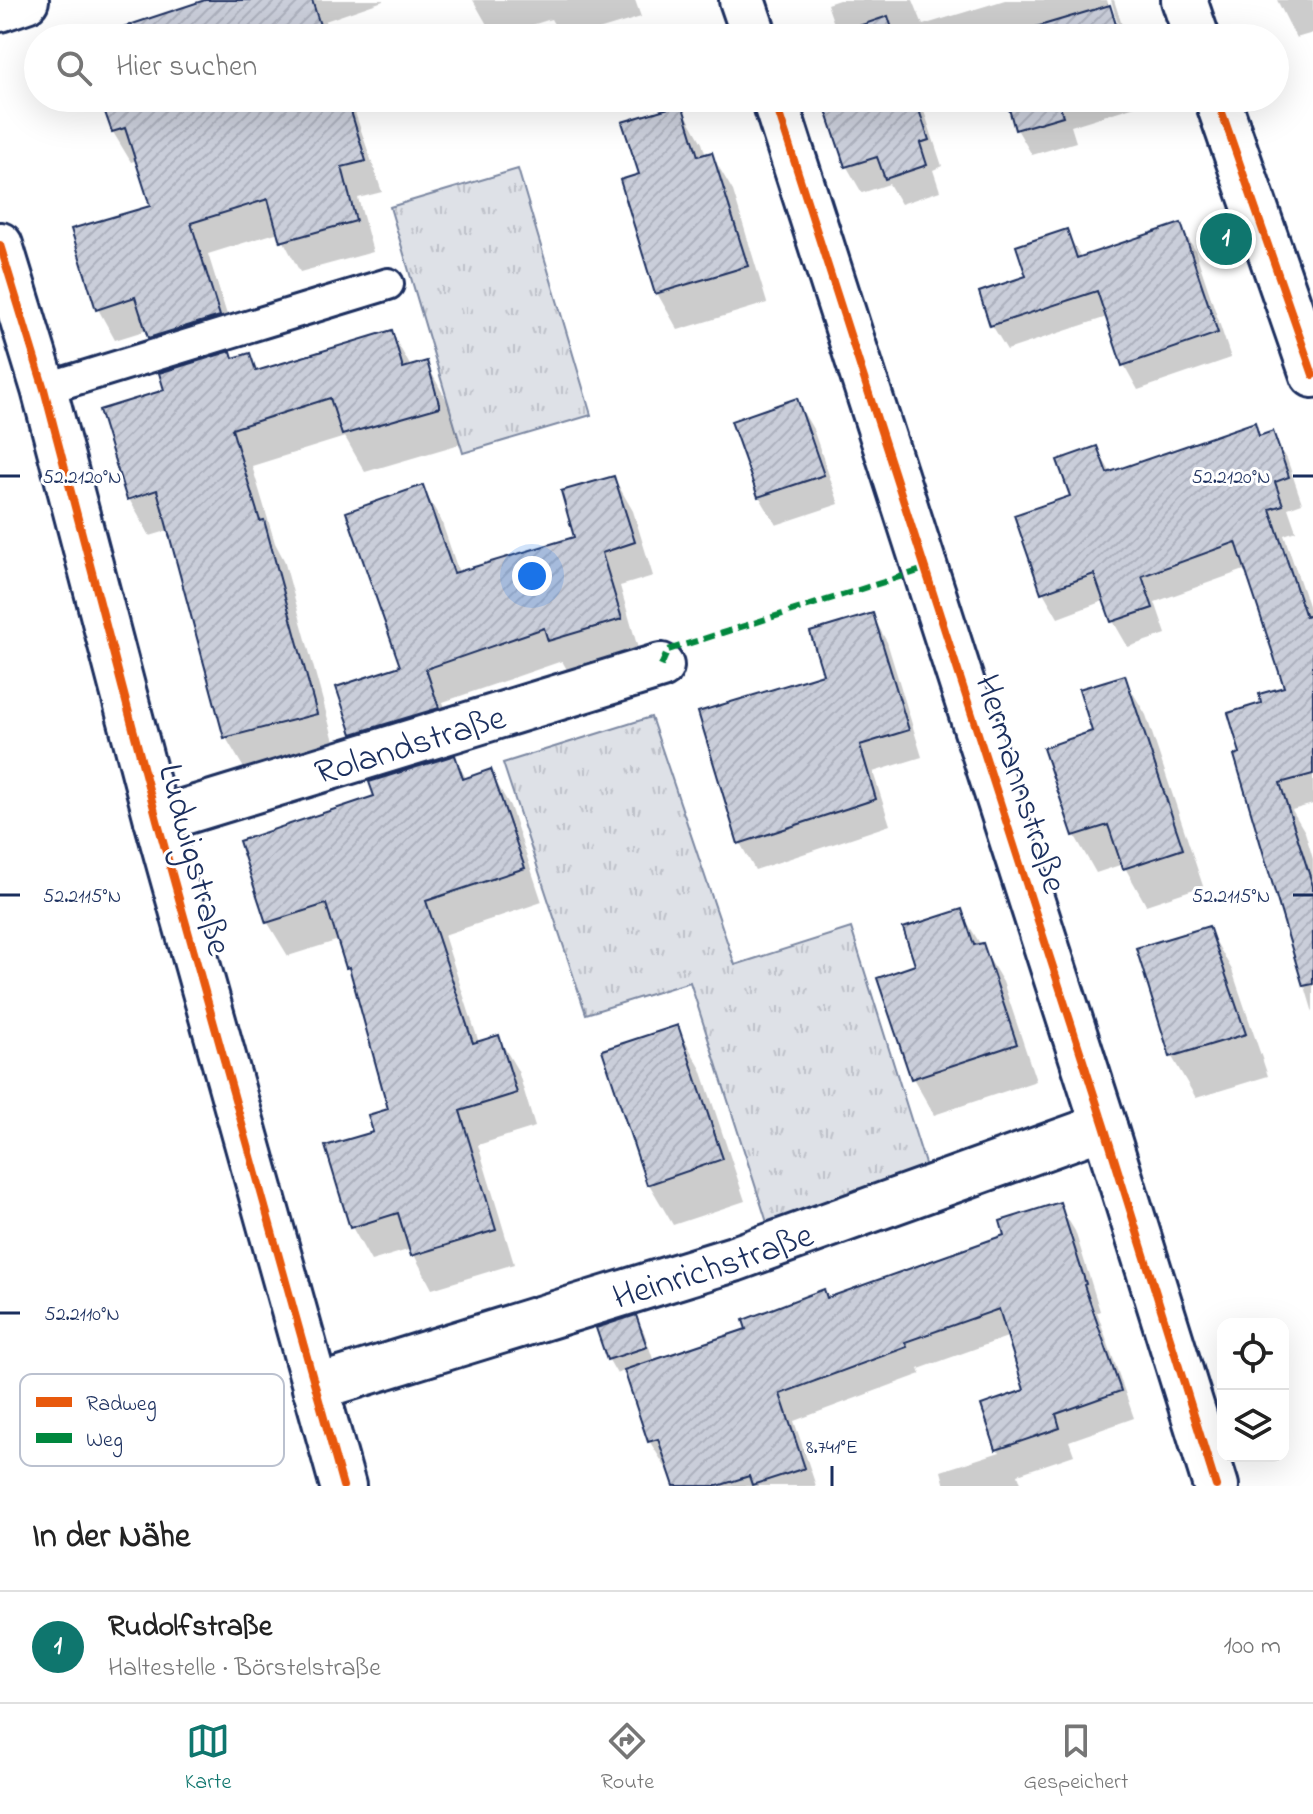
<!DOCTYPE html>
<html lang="de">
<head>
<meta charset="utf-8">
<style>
  :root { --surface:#fff; --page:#f6f6f6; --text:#222; --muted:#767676; --line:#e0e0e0; --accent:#0f766e }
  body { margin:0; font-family:"Indie Flower",sans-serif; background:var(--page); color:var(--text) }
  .controls { position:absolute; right:24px; bottom:24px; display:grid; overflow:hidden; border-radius:16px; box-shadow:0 8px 32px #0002 }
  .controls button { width:72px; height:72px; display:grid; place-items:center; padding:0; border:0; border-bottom:2px solid var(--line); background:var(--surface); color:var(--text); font:40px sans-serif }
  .you { position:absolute; left:532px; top:576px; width:28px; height:28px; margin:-20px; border:6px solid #fff; border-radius:50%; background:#1a73e8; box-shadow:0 0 0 12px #1a73e833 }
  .badge { display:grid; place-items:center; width:52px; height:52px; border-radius:50%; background:var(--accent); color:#fff; font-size:26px; font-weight:700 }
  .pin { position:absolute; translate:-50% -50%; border:4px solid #fff; box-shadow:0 2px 8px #0006 }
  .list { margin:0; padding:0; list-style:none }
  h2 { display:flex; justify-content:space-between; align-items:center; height:104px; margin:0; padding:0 32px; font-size:34px }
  h2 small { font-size:26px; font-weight:400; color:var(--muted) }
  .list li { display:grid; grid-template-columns:52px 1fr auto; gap:24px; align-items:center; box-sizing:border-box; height:112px; padding:0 32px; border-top:2px solid var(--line) }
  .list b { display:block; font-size:30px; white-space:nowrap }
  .list p { margin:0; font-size:26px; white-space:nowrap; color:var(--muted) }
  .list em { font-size:26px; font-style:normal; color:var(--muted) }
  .icon { flex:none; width:44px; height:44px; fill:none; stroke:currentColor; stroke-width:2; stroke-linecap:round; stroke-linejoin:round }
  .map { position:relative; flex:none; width:1313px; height:1486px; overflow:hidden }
  .search { position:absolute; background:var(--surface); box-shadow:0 8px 32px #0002; left:24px; right:24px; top:24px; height:88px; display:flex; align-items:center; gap:20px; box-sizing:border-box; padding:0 28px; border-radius:44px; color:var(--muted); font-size:30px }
  .sheet { height:216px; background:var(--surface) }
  nav { display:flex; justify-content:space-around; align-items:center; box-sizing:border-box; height:112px; border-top:2px solid var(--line); background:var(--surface); font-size:22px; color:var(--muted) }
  nav a { display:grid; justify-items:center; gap:4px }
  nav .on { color:var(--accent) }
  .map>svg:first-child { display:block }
  .grass { fill:url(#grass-tufts); stroke:#7c88a2; stroke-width:2 }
  .shadow { fill:#0003 }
  .building { fill:url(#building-hatch); stroke:#1b2f5e; stroke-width:2 }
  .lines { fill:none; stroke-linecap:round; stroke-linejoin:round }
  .service-casing { stroke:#1b2f5e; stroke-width:36 }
  .minor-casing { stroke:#1b2f5e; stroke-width:50 }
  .tertiary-casing { stroke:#1b2f5e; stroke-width:50 }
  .service { stroke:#fff; stroke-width:30 }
  .minor { stroke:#fff; stroke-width:44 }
  .tertiary { stroke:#fff; stroke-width:44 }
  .quiet { stroke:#00873e; stroke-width:6; stroke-dasharray:12 6; stroke-linecap:butt }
  .cycleway-casing { stroke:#fff; stroke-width:13 }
  .cycleway { stroke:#e8590c; stroke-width:8 }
  .ticks { fill:none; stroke:#1b2f5e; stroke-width:3 }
  .labels { text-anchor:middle; stroke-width:6; stroke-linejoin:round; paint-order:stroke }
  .street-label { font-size:36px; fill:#1b2f5e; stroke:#fff }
  .key { fill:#fff; stroke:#bbc1cf; stroke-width:2 }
  .key-label { font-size:22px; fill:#1b2f5e }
  .ticks-label { font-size:20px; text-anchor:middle; fill:#1b2f5e; stroke:#fff; stroke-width:6; stroke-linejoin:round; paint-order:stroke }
</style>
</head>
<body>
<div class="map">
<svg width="1313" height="1486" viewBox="0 0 1313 1486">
  <defs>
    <pattern id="grass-tufts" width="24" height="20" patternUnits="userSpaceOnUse" patternTransform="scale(2)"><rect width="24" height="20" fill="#dee1e7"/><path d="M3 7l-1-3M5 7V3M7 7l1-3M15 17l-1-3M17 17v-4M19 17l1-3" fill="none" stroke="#bec1c9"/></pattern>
    <pattern id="building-hatch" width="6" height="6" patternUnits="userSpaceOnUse" patternTransform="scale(2)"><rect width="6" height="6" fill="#caceda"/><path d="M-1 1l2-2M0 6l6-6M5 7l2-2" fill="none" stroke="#adb1be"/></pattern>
  </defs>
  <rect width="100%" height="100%" fill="#fff"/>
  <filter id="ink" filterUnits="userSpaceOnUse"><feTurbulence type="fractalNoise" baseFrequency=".0125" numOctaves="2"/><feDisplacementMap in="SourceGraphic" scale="16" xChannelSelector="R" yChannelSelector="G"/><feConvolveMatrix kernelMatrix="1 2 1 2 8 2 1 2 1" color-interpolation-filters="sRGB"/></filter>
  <g filter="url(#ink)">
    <path class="grass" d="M518,169L591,415L463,453L390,207Z
      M651,717L735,965L851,928L931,1183L772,1238L690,982L586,1014L503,763Z"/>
    <path class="shadow" d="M211,0H383V1L325,21L330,38H96Z
      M473,0H635L641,17L572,38H562L551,19L494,37Z
      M839,0H913L923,25L1005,0H1107L1118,38H839L827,4Z
      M1111,0H1114L1126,38H1122Z
      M1277,0H1313V33L1296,38Z
      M102,98H350L382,192L358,198L373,252L300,272L279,232L208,254L237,347L228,350L234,360L249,356L259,372L391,332L411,367L426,363L447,401L460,444L365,472L345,437L252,466L275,543L284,560L337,752L248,775L226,738L170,530L150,536L129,499L166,391L169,372L147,330L115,340L98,309L152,207L137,160L131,162L113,132Z
      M824,98H936L921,102L942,166L933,170L940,191L901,204L889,184L862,193L847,167Z
      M1008,98H1144L1145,103L1071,126L1076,142L1032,155L1017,129Z
      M681,106L702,143L706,156L711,154L733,191L767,303L678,330L657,293L641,176Z
      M1180,225L1195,250L1231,358L1138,390L1124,365L1107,317L1007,350L992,325L1066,231L1082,259Z
      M796,400L813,429L839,504L776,525L759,496Z
      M1254,424L1261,437L1272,434L1287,459L1302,503L1288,508L1296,531L1284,535L1313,620V804L1292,810L1305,832L1313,859V1013L1255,820L1268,816L1264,705L1287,688L1247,569L1155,602L1166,634L1128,647L1113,621L1106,600L1058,618L1043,592L1072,497L1097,449L1111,473Z
      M614,478L633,511L653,576L620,586L639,652L569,673L562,661L443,702L456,741L373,766L354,733L402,667L422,487L441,520L459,573L577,538Z
      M872,615L887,642L922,757L873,772L890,825L755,870L740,843L826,675Z
      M1124,678L1146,715L1203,886L1146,905L1123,864L1096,873L1075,836L1094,733Z
      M454,757L467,780L490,772L510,806L542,902L444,935L479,1043L498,1037L518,1071L535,1127L478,1145L514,1264L432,1289L411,1249L371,1261L352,1227L375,1133L391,1110L354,978L347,967L339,940L288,956L268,923L242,842L376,798Z
      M961,912L1003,982L1036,1081L934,1115L913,1078Z
      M1208,928L1232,970L1268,1076L1196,1098L1172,1057L1138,950Z
      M677,1027L701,1069L745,1201L673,1225L649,1184Z
      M1059,1205L1075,1231L1100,1311L1097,1312L1134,1418L1069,1441L1074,1455L1018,1474L1022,1486H945L941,1471L1000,1452L998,1449L1027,1391L1010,1336L919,1369L921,1374L794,1421L816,1486H676L670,1467L666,1468L650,1442L626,1370L617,1374L609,1360L598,1329L636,1318L644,1332L654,1362L1007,1236Z"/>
    <path class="building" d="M205,0H312L324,38H90Z
      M1110,5L1120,38H999Z
      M888,16L895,38H837L835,34Z
      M100,98H347L366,161L342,167L356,221L280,242L268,199L191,223L220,316L148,338L135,297L96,310L71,229L150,206L125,128L112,132Z
      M822,98H915L929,140L920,143L927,165L885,179L877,157L845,167Z
      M1006,98H1063L1058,100L1063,116L1015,130Z
      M682,104L698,156L712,152L748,266L655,294L620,180L639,174L622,122Z
      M1181,223L1218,333L1122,366L1097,291L990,326L979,292L1026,276L1016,246L1067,229L1077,258Z
      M392,330L403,368L427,361L440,407L342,435L330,398L232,429L260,521L264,520L317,714L224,738L157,490L127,500L99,410L164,390L159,373L231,351L233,358L250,353L256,371Z
      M797,398L824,475L758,497L731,421Z
      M1255,422L1259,436L1273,431L1289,477L1275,482L1283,505L1270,509L1306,617L1313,614V774L1280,783L1313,886V984L1303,986L1234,755L1240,753L1228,713L1261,703L1259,694L1284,687L1236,542L1142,576L1153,608L1111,622L1094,574L1041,593L1014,515L1070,496L1057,460L1097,446L1107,473Z
      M614,476L635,542L602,553L622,619L548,641L544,628L426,669L439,708L352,734L336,687L400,666L346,512L423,485L454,573L574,537L561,491Z
      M873,613L909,730L860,745L876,799L738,844L698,712L823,674L810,632Z
      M1125,675L1183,849L1123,869L1108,825L1073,836L1043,748L1092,731L1079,689Z
      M455,755L463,779L491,769L525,868L426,901L473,1043L499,1035L517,1093L460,1111L496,1230L411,1256L398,1213L350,1228L325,1146L373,1132L368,1115L388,1109L349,967L346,968L326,904L266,923L239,841L374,796L369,782Z
      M962,909L974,945L983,943L1017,1044L911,1079L877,978L915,965L903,928Z
      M1209,926L1246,1034L1170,1057L1136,948Z
      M678,1025L723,1159L647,1185L602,1050Z
      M1060,1202L1086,1284L1084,1285L1121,1391L1056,1414L1060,1428L996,1450L981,1405L1024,1390L999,1309L905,1342L907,1347L780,1394L805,1468L752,1485L749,1476L718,1486H674L658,1439L648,1442L624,1370L746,1329L743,1320L824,1289L827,1298L1004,1235L1000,1221Z
      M636,1315L647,1347L607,1360L596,1328Z"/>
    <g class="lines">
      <g class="service-casing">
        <path id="service" d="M44,389L388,284"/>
      </g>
      <g class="minor-casing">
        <g id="minor">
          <path d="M742,0L755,38"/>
          <path d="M0,9L26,0"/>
          <path d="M774,98L1104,1126L1216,1486"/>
          <path d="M0,245L44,389L157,820L343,1486"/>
          <path id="s1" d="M157,820L661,666"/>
          <path id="s2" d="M315,1388L734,1259L1104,1126"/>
        </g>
      </g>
      <g class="tertiary-casing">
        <path id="tertiary" d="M1184,0L1197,38
          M1217,98L1313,375"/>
      </g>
      <use href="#service" class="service"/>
      <use href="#minor" class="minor"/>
      <use href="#tertiary" class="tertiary"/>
      <path class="quiet" d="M661,666L668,650L925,569"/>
      <g class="cycleway-casing">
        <path id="cycleway" d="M774,98L1104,1126L1216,1486
          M1217,98L1313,375
          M0,245L44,389L157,820L343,1486"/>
      </g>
      <use href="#cycleway" class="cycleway"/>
    </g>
  </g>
  <path class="ticks" d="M0,476H20M1293,476H1313M0,895H20M1293,895H1313M0,1313H20M832,1466V1486"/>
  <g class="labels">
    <g class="street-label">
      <text dy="13" stroke="none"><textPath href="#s1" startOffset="264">Rolandstraße</textPath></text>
      <text transform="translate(1023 783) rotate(72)" y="13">Hermannstraße</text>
      <text transform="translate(197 859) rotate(75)" y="13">Ludwigstraße</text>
      <text dy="13" stroke="none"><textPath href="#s2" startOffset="416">Heinrichstraße</textPath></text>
    </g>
  </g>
  <rect x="20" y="1374" width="264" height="92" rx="12" class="key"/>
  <rect x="36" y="1397" width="36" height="10" fill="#e8590c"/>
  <rect x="36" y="1433" width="36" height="10" fill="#00873e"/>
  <g class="key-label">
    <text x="86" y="1410">Radweg</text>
    <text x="86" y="1446">Weg</text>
  </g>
  <g class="ticks-label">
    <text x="82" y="483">52.2120°N</text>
    <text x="1231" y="483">52.2120°N</text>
    <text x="82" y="902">52.2115°N</text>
    <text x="1231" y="902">52.2115°N</text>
    <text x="82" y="1320">52.2110°N</text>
    <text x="832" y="1453">8.741°E</text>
  </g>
</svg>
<div class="controls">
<button><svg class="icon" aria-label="locate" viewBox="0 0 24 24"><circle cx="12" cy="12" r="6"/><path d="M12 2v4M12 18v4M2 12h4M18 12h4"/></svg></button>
<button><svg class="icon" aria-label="layers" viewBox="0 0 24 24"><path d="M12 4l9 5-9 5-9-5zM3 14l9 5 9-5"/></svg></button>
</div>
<div class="you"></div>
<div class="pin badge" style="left:1226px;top:239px">1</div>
<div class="search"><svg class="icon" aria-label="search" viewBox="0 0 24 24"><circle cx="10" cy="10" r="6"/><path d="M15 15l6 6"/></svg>Hier suchen</div>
</div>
<section class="sheet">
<h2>In der Nähe<small></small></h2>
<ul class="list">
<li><span class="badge">1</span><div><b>Rudolfstraße</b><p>Haltestelle · Börstelstraße</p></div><em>100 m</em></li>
</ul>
</section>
<nav>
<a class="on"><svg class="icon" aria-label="map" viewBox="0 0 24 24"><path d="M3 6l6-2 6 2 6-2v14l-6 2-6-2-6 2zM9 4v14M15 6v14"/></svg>Karte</a>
<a><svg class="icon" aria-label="directions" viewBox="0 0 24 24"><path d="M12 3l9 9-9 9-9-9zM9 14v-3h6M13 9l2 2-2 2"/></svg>Route</a>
<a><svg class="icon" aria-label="saved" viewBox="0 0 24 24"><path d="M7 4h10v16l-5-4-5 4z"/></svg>Gespeichert</a>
</nav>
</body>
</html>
